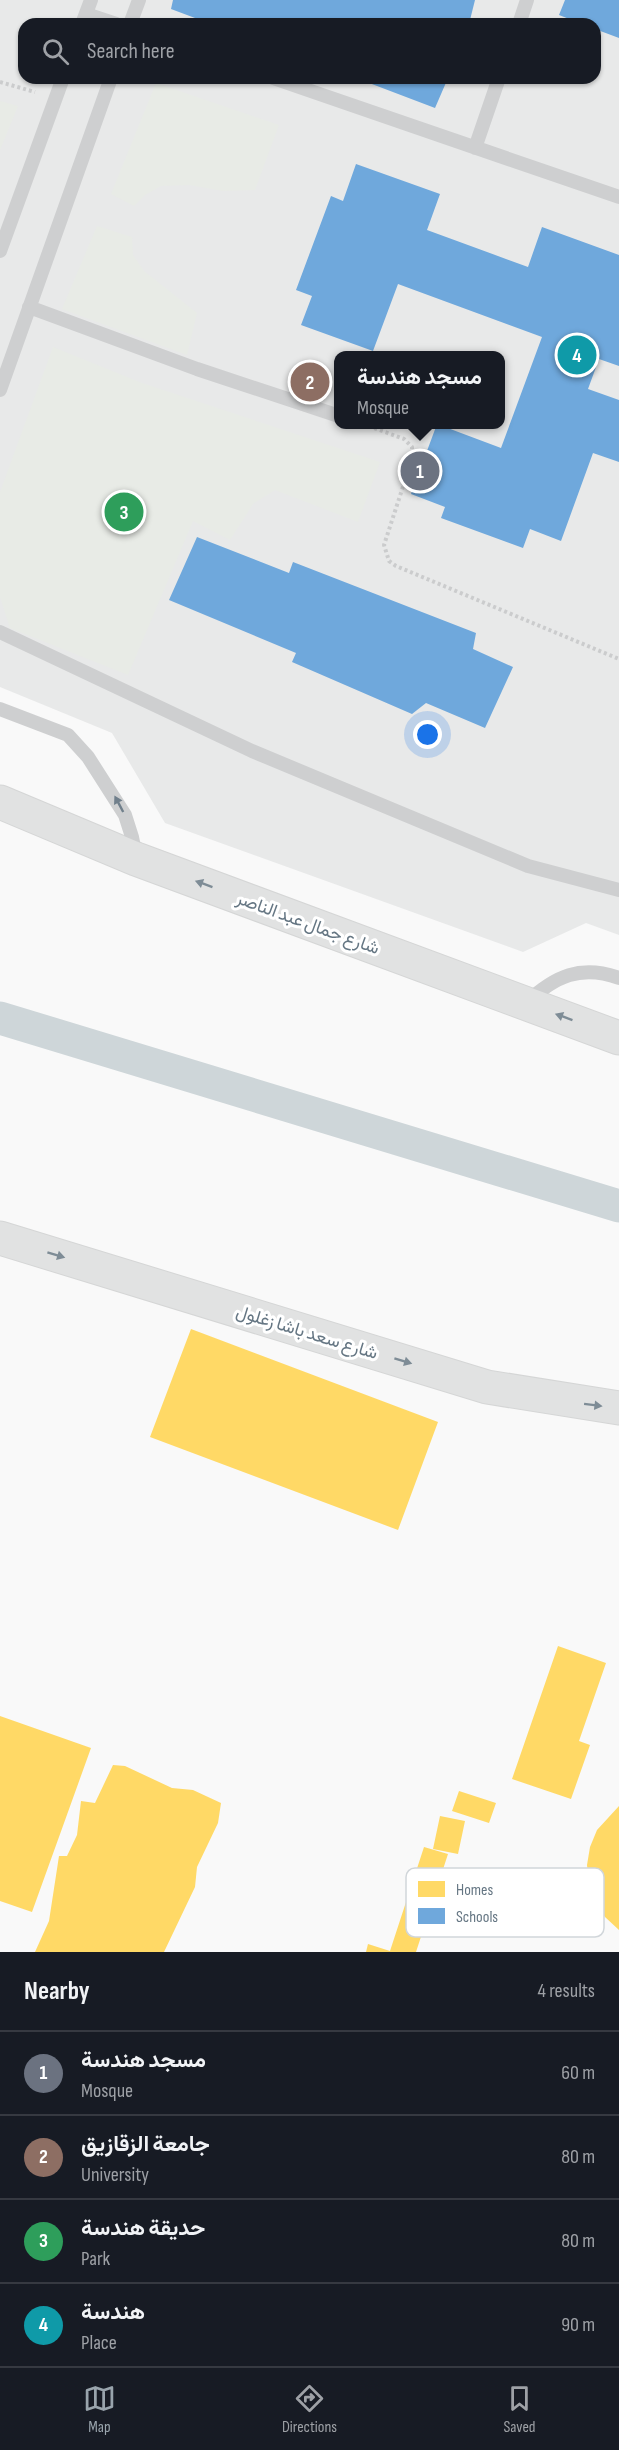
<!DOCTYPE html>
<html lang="en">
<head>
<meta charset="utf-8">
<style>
  :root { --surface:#171b24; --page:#20242c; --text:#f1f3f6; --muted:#9ea1a6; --line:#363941; --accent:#99a4ac }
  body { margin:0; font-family:"Sofia Sans Condensed",Vazirmatn,sans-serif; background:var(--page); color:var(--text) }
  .you { position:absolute; left:428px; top:735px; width:21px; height:21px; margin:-15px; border:4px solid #fff; border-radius:50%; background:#1a73e8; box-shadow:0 0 0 9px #1a73e833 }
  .badge { display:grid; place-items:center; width:39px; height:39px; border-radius:50%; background:var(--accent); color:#fff; font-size:20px; font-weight:700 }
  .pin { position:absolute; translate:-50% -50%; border:3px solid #fff; box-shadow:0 2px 6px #0006 }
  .popup { position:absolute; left:334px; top:351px; width:171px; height:78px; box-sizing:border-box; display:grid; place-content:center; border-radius:12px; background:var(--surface); filter:drop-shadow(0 2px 4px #0005); font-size:20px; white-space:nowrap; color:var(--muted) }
  .popup b { font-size:22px; color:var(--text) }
  .popup::after { content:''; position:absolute; left:50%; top:100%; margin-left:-12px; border:12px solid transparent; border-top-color:var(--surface) }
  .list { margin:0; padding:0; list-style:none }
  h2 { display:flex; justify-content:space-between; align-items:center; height:78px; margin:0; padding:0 24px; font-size:26px }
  h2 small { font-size:20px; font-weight:400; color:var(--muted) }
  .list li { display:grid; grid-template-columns:39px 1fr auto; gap:18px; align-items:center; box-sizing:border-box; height:84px; padding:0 24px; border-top:2px solid var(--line) }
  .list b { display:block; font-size:22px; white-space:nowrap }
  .list p { margin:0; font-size:20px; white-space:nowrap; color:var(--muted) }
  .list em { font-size:20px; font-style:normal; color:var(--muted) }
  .icon { flex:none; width:33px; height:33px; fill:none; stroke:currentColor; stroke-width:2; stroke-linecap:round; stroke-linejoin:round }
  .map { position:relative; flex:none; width:619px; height:1952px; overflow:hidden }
  .search { position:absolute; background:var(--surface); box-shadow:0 2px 4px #0004; left:18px; right:18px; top:18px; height:66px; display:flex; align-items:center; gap:15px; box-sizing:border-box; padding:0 21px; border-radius:18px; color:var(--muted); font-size:22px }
  .sheet { height:414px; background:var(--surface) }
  nav { display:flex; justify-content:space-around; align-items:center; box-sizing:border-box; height:84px; border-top:2px solid var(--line); background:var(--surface); font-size:16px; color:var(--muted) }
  nav a { display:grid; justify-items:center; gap:3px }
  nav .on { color:var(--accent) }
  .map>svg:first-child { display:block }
  .built { fill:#e8e9e9; fill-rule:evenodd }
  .green { fill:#e8ebe6 }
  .homes { fill:#ffd966 }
  .schools { fill:#6fa8dc }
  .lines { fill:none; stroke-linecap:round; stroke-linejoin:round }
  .canal { stroke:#ced6d9; stroke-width:33 }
  .trunk-casing { stroke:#d5d6d6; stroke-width:35 }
  .path { stroke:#cbcccd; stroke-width:4; stroke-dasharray:3 3; stroke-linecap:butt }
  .service { stroke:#cecfd0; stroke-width:14 }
  .trunk { stroke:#e1e2e2; stroke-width:33 }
  .oneway { fill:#707f8b }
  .oneway2 { fill:#7e8c96 }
  .labels { text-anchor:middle; stroke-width:6; stroke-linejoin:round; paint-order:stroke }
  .street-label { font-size:18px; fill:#657683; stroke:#fff }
  .key { fill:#fff; stroke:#d1d6da; stroke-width:1.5 }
  .key-label { font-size:16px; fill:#657683 }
</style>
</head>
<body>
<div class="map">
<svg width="619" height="1952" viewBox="0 0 619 1952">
  <rect width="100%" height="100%" fill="#f9f9f9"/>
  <path class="built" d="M0,0H619V935L586,923L523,952L165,823L112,733L0,687ZM24,24H595V78H24ZM339,356H501V424H339Z"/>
  <path class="green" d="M156,83L279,125L255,190L223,191L189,185L161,186L145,195L134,206L111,194Z
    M0,101L18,106L0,150Z
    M97,226L132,237L133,255L144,271L197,313L187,355L62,309Z
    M53,347L142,383L380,462L358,522L275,490L253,504L230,540L193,521L128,675L10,628L0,597V492Z"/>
  <path class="homes" d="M191,1329L438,1422L398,1530L150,1437Z
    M558,1646L606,1663L579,1741L590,1745L571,1799L512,1779Z
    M0,1716L91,1748L32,1912L0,1901Z
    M113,1765L125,1766L172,1788L193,1790L221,1803L218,1823L197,1867L195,1887L164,1952H35L49,1921L59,1856H67L77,1835L81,1801L95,1803Z
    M459,1791L496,1803L489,1823L452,1811Z
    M619,1806V1930L605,1917L595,1901L589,1884L587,1865L590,1847L597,1830Z
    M440,1816L465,1821L458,1854L433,1849Z
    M424,1847L448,1854L416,1952H366L368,1944L390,1951Z"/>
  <path class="schools" d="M173,0H475L469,24H211L171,9Z
    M565,0H619V38L595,29V24H582L559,15Z
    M356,78H448L435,108Z
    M356,164L440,194L427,230L528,267L542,227L619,255V366L599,359L588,389L619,400V462L593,453L561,541L530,529L523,548L441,518L445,507L411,494L437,424L501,448L542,337L398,284L373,351L301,325L312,296L296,290L331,196L343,201Z
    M197,537L289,573L293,562L476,633L473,649L513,667L485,728L426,703L412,714L292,662L296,653L169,600Z"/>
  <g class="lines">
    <path class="canal" d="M0,1018L619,1206"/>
    <g class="trunk-casing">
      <path id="trunk" d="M0,802L136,859L619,1038
        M0,1238L487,1387L619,1408"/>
    </g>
    <path class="path" d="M0,82L35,92
      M363,424L404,439L412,447V459L384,545L389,561L396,566L619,659"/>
    <path class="service" d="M86,14L116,24
      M82,24L91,0
      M130,24L139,0
      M519,24L527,0
      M273,78L619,197
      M475,148L499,78
      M0,251L63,78
      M29,307L197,369L339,416
      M0,390L111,78
      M0,632L252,751L528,866L619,890
      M0,709L68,735L88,757L125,815L132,837L136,857
      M526,1003C555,976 581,964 619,978"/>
    <use href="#trunk" class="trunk"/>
  </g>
  <defs><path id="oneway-solid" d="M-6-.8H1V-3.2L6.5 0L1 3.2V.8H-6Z" transform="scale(1.5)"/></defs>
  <use class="oneway" href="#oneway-solid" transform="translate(119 804) rotate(-118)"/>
  <g class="oneway2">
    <use href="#oneway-solid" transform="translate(204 884) rotate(-160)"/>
    <use href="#oneway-solid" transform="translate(564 1017) rotate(-160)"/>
    <use href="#oneway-solid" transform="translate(56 1255) rotate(17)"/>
    <use href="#oneway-solid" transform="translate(403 1361) rotate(17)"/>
    <use href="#oneway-solid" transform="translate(593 1405) rotate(7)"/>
  </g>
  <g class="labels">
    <g class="street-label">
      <text transform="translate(308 923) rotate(20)" y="6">شارع جمال عبد الناصر</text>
      <text transform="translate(307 1332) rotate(17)" y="6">شارع سعد باشا زغلول</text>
    </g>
  </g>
  <rect x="406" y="1868" width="198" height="69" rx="9" class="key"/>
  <rect x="418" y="1881" width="27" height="16" fill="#ffd966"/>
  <rect x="418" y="1908" width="27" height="16" fill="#6fa8dc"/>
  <g class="key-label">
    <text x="456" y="1895">Homes</text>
    <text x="456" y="1922">Schools</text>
  </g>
</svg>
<div class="you"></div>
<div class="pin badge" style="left:420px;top:471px;background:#6b7280">1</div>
<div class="popup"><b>مسجد هندسة</b>Mosque</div>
<div class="pin badge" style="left:310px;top:382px;background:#8d6e63">2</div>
<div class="pin badge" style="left:124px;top:512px;background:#2e9e5b">3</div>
<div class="pin badge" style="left:577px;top:355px;background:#0f9aa8">4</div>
<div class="search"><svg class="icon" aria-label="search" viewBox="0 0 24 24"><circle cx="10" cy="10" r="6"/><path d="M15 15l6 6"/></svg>Search here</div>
</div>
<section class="sheet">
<h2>Nearby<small>4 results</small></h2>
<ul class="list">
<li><span class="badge" style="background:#6b7280">1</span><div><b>مسجد هندسة</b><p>Mosque</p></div><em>60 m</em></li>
<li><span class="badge" style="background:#8d6e63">2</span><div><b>جامعة الزقازيق</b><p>University</p></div><em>80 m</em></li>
<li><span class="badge" style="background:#2e9e5b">3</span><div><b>حديقة هندسة</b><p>Park</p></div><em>80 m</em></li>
<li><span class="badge" style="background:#0f9aa8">4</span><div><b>هندسة</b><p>Place</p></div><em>90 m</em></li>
</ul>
</section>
<nav>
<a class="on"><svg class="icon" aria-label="map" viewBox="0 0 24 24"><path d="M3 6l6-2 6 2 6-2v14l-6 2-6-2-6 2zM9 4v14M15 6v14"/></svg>Map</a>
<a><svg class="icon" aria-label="directions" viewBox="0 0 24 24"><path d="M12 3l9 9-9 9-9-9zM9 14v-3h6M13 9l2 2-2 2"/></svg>Directions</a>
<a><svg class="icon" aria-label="saved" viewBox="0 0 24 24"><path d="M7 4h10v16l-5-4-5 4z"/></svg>Saved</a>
</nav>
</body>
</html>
